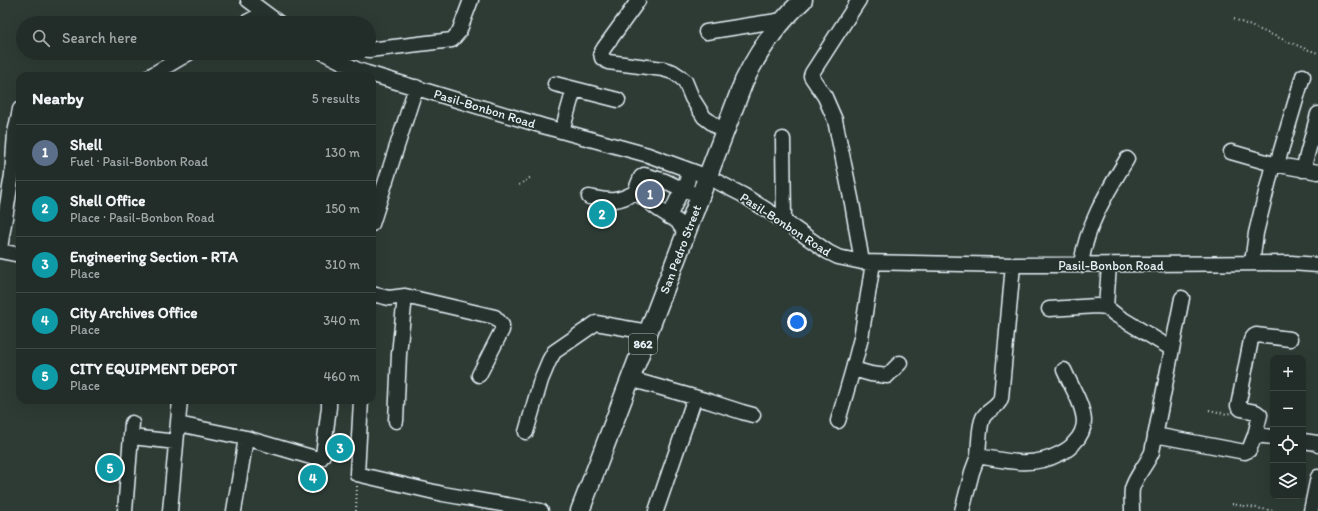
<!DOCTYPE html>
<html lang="en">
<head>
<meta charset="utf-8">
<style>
  :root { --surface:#222c28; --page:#2e3834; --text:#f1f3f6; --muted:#a2a7a8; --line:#3f4845; --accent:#ea580c }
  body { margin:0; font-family:Itim,sans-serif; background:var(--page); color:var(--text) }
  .controls { position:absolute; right:12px; bottom:12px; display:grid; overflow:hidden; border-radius:8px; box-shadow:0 4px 16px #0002 }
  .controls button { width:36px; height:36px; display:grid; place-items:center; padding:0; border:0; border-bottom:1px solid var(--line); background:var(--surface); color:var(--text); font:20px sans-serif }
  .you { position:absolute; left:797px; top:322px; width:14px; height:14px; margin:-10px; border:3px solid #fff; border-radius:50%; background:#1a73e8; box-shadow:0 0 0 6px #1a73e833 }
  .badge { display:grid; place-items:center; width:26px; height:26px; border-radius:50%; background:var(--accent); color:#fff; font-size:13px; font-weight:700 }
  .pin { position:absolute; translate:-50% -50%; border:2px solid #fff; box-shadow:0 1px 4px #0006 }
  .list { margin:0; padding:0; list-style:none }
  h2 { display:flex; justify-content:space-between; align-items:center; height:52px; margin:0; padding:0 16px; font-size:17px }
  h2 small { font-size:13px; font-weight:400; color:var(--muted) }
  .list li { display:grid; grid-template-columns:26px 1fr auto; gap:12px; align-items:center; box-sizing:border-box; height:56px; padding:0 16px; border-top:1px solid var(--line) }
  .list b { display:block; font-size:15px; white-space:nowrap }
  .list p { margin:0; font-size:13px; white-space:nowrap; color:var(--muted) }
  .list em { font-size:13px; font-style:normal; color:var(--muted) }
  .icon { flex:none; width:22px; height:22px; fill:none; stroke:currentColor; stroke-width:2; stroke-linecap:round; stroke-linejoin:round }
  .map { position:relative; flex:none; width:1318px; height:511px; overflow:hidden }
  .search { position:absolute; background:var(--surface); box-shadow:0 4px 16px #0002; left:16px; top:16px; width:360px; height:44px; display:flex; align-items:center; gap:10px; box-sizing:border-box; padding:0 14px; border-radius:22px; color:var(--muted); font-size:15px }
  .panel { position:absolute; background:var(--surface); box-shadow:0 4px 16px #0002; left:16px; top:72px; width:360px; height:332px; border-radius:12px }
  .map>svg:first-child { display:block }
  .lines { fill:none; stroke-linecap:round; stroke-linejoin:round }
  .minor-casing { stroke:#e8f1f8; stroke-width:17 }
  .major-casing { stroke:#e8f1f8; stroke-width:21 }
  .path { stroke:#e8f1f8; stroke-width:2; stroke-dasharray:1 3; stroke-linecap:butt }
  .minor { stroke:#26332d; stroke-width:14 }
  .major { stroke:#26332d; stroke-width:18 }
  .labels { text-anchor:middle; stroke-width:3.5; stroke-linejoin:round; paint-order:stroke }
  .shield { fill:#26332d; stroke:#aeb8bb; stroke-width:1 }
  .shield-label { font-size:12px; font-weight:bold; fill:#e8f1f8 }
  .street-label { font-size:13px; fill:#e8f1f8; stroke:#26332d }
</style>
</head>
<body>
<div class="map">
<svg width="1318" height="511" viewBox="0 0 1318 511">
  <rect width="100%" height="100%" fill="#2e3b35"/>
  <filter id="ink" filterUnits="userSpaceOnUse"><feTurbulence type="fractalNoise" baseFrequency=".025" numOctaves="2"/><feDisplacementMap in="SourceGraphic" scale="8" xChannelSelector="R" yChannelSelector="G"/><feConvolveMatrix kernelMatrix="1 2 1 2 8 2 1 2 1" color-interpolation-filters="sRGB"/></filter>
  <g filter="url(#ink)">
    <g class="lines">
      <g class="minor-casing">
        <path id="minor" d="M248,0L279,23
          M859,0L812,73L811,76L825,97L835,120L852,203L862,262
          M638,1L604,48L601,53L602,58L608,62L663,69L673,72L679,76L685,81L692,98L704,117L724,132
          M245,23L264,13
          M706,32L783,20
          M369,50L452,40L459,32L471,0
          M324,53L358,70L367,73L543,126L648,155L692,171L708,177L743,195L784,221L828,252L838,257L862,262L1013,265L1291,263L1318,265
          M150,76L189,53
          M555,84L618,100
          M562,131L574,89
          M783,139L784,221
          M1231,152L1273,164L1318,172
          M1277,164L1303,76
          M684,168C689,177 690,182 682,189L665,181L644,175L641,177L636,189L638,194L658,209L677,221L686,234
          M1303,170L1318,114
          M589,197C611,201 616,203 636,192
          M669,217L682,189L690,192
          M372,224L416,87
          M0,248L12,175L15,133L20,109
          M0,251L20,255
          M1252,263L1256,233L1273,164
          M1081,265C1086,226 1107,192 1127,159
          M1109,265L1106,307L1116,315L1172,349
          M372,294L389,298L405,296L495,317L502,325V330L479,375
          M1049,309L1097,306L1106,307
          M853,369L871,374L887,376L900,363
          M630,379L708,401L742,412L753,415
          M361,400L357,474L443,494L541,511
          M396,421L399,354L405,296
          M838,421L853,369L861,338L873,263
          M178,424L246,438L318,459L321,458L323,455L329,407V400
          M526,432L541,380L549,361L554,352L596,323L648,332
          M1155,435L1245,452L1249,450L1255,435L1260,415L1256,412L1241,409L1238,406L1251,340L1254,336L1256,335L1290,339
          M1255,435L1273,437
          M132,437L176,442
          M1303,441L1317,443L1318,445
          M978,456C979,446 979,423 984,416C990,408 998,408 1001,398L1013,265
          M125,511L132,423
          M170,511L180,400
          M234,511L246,438
          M656,511L695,397
          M962,511L972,472L978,456C1007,461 1032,468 1059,454C1065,451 1070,449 1074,443C1080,437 1084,430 1084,421C1083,404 1071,386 1064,370
          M1132,511C1132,503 1131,496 1132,489C1135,477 1147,464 1152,452L1182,298
          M1311,511L1318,477"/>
      </g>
      <g class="major-casing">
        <path id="major" d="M580,511L744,81C759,50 778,23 803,0"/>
      </g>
      <path class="path" d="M1234,19L1306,49L1318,53
        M519,185L531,177
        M1209,410L1227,414L1230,413
        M1232,504L1275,511
        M356,511L357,486"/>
      <use href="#minor" class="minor"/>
      <use href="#major" class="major"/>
    </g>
  </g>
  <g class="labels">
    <rect class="shield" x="629" y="334" width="28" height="20" rx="3"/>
    <g class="shield-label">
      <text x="643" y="348">862</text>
    </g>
    <g class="street-label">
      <text transform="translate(485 108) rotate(17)" y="5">Pasil-Bonbon Road</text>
      <text transform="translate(786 224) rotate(33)" y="5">Pasil-Bonbon Road</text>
      <text transform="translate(680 249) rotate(-69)" y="5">San Pedro Street</text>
      <text x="1111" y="270">Pasil-Bonbon Road</text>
    </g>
  </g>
</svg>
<div class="controls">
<button>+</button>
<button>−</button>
<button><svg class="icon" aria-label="locate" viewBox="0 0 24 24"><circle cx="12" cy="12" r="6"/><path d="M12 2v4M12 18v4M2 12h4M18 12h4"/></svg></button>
<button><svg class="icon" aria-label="layers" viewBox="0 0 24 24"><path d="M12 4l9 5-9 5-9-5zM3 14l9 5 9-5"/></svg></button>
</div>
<div class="you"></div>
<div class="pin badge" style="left:650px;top:194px;background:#5c6f8a">1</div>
<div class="pin badge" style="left:602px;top:214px;background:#0f9aa8">2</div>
<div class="pin badge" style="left:340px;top:448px;background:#0f9aa8">3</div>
<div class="pin badge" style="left:313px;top:478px;background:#0f9aa8">4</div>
<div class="pin badge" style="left:110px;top:468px;background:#0f9aa8">5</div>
<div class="search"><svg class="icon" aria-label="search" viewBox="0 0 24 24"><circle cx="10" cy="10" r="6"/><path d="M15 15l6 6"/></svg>Search here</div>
<section class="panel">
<h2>Nearby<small>5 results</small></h2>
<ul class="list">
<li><span class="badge" style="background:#5c6f8a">1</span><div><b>Shell</b><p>Fuel · Pasil-Bonbon Road</p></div><em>130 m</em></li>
<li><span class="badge" style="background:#0f9aa8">2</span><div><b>Shell Office</b><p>Place · Pasil-Bonbon Road</p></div><em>150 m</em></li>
<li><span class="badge" style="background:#0f9aa8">3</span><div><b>Engineering Section - RTA</b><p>Place</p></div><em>310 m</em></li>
<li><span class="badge" style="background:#0f9aa8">4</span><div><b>City Archives Office</b><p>Place</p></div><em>340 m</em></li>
<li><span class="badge" style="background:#0f9aa8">5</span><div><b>CITY EQUIPMENT DEPOT</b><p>Place</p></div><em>460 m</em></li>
</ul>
</section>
</div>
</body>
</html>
